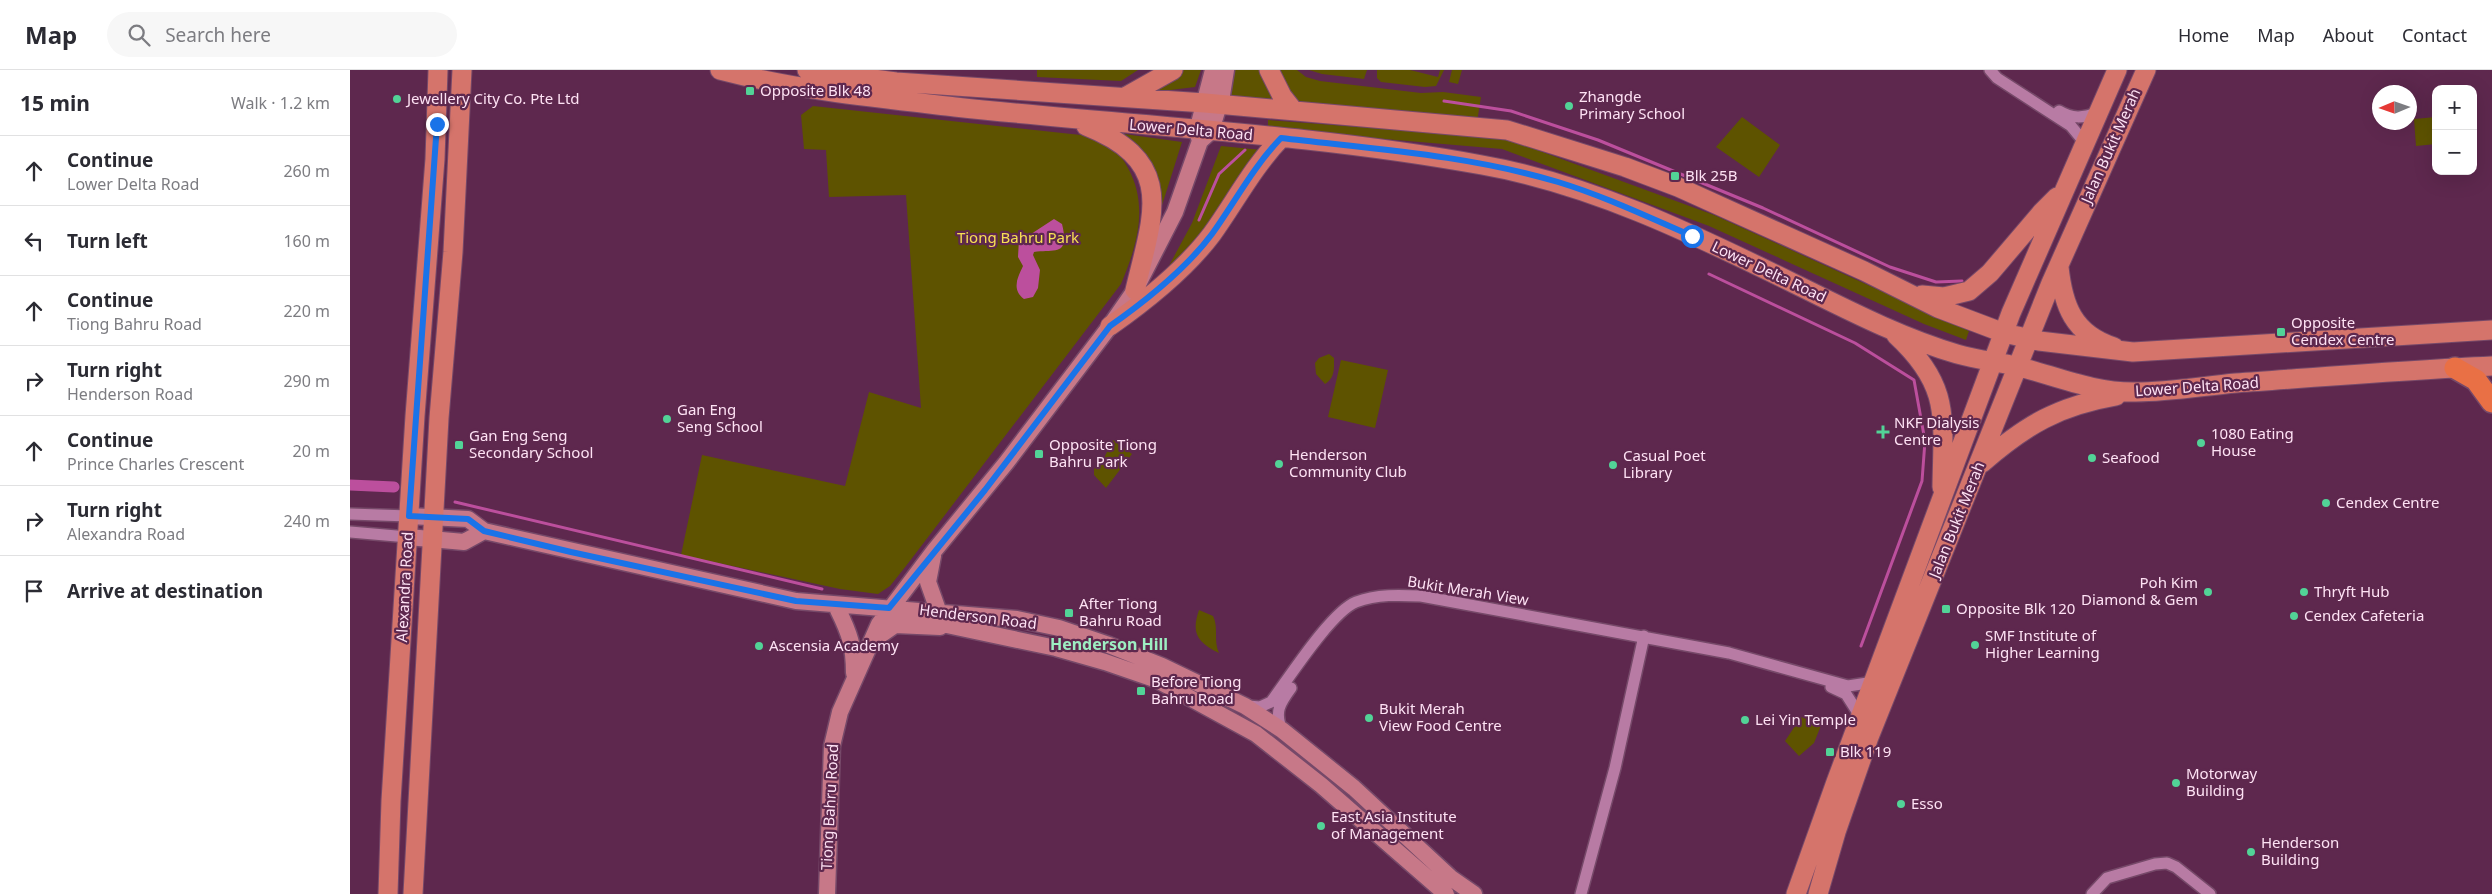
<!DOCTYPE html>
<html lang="en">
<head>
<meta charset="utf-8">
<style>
  :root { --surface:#fff; --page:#f7f7f7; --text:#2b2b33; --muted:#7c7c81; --line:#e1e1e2 }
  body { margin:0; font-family:"Noto Sans",sans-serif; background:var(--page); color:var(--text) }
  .controls { position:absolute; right:15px; top:15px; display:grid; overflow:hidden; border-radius:10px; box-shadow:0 5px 20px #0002 }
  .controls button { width:45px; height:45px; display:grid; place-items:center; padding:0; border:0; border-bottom:1px solid var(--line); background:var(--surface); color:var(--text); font:25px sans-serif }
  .compass { position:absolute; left:2022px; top:15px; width:45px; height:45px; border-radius:50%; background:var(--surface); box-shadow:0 5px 20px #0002; rotate:268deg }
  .stop { position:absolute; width:15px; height:15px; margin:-11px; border:4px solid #1a73e8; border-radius:50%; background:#fff }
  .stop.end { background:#1a73e8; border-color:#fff; box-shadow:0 1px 5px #0008 }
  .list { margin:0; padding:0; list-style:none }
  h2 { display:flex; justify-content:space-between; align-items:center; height:65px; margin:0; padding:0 20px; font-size:21px }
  h2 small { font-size:16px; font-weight:400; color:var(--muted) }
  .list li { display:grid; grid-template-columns:32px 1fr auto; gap:15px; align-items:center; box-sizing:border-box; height:70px; padding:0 20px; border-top:1px solid var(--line) }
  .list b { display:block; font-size:19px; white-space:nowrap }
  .list p { margin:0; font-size:16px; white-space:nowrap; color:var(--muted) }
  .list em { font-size:16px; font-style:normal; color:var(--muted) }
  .icon { flex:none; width:28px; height:28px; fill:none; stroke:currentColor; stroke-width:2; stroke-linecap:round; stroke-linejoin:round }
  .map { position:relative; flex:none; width:2142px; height:824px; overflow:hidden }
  header { display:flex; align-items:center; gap:30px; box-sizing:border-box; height:70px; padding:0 25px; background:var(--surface); border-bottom:1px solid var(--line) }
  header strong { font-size:24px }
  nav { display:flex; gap:28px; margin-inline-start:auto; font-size:18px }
  .search { width:350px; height:45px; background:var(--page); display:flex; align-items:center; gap:12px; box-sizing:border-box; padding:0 18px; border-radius:28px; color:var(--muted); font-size:19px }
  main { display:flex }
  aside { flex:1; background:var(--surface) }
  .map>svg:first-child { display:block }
  .green { fill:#5e5300 }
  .water { fill:#bc4f9d }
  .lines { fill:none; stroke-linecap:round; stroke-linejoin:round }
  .stream { stroke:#bc4f9d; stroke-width:3 }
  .canal { stroke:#bc4f9d; stroke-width:11 }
  .minor-casing { stroke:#764969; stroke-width:14 }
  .secondary-casing { stroke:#764969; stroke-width:19 }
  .primary-casing { stroke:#764969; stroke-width:21 }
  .motorway-casing { stroke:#764969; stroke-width:24 }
  .minor { stroke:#b87ba4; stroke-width:11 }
  .secondary { stroke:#c77888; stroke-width:16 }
  .primary { stroke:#d5746b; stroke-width:19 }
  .motorway { stroke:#e97045; stroke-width:21 }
  .route { stroke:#1a73e8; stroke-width:6 }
  .poi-dot { fill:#52d397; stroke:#5e284e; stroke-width:2 }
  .labels { text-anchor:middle; stroke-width:4.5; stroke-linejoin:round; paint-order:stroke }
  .poi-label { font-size:15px; fill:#fee2f4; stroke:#5e284e; text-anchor:start }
  .street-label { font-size:15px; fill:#fee2f4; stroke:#5e284e }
  .park-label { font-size:15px; fill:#f7e053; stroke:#5e284e }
  .neighbourhood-label { font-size:16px; font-weight:bold; fill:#9deec2; stroke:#5e284e }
</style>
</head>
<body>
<header>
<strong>Map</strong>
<div class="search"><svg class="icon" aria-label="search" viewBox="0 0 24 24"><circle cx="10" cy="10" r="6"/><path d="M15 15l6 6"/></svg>Search here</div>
<nav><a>Home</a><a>Map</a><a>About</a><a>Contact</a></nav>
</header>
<main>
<aside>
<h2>15 min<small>Walk · 1.2 km</small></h2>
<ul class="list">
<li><svg class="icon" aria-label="ahead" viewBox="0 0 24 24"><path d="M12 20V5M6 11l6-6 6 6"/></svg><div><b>Continue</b><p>Lower Delta Road</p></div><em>260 m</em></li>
<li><svg class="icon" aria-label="left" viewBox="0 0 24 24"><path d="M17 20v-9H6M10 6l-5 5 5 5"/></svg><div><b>Turn left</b></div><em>160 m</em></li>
<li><svg class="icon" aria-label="ahead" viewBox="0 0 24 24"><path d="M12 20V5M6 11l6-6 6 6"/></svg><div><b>Continue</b><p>Tiong Bahru Road</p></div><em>220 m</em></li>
<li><svg class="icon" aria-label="right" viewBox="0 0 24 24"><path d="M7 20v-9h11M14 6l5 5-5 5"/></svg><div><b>Turn right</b><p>Henderson Road</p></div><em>290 m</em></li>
<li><svg class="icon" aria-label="ahead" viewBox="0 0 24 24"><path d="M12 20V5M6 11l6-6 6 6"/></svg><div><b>Continue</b><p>Prince Charles Crescent</p></div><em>20 m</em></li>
<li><svg class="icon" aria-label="right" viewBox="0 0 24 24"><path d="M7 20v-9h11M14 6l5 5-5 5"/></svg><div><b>Turn right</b><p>Alexandra Road</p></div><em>240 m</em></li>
<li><svg class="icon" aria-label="arrive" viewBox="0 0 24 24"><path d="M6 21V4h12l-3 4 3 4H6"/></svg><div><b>Arrive at destination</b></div></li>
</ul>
</aside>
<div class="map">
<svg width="2142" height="824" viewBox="0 0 2142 824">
  <rect width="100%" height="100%" fill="#5e284e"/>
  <path class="green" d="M687,0H788L771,11L687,7Z
    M834,0H851L845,17L796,23Z
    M883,0H947L956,7L970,11L1071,23L1093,22L1131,27L1127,52L880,32Z
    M959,0H1017L1014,9L972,4Z
    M1027,0H1060L1088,7L1090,0H1094L1086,16L1075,17L1031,12L1027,8Z
    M1102,0H1112L1108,14L1099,12Z
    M463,36L740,66C748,70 757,74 764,79C770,84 774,91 778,98C799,136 787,176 771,214L556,496L540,516L528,524L490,519L331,485L352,385L495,416L519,322L571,338L556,125L479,127L476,80L454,79L451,45Z
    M1392,47L1430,75L1409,107L1366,77Z
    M2086,47V74L2066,76L2064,49Z
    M918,50L1154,68L1364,145L1619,261L1616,270L1574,254L1359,156L1152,79L918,59Z
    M767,63L832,72L796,186L799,108Z
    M871,76L912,80L857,160L814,205L842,153Z
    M979,284L984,288C984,299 985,308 975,314L966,304L965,293L969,288Z
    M991,290L1038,300L1025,358L978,347Z
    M763,370L782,384L756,418L744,405V399L754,388Z
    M849,540L863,546C869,558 863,570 869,583C847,572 841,563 849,540Z
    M1451,647L1472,653L1464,673L1449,686L1435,671Z"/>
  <path class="water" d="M704,149L712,154C720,187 705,179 684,182L683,185L690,200L688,218L683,227L674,229C661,219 668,207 673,196L668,187L669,169L681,164Z"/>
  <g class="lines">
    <path class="stream" d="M1094,31L1161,41L1248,70L1413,138L1540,197L1586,212L1612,211
      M849,150L869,104L895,80
      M1359,204L1505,273L1564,310L1575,371L1572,411L1511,576
      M105,432L472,519"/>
    <path class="canal" d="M0,415L44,417"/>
    <g class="minor-casing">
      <path id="minor" d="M1640,0L1647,8L1721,56L1735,73
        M1709,41C1722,49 1733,48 1747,43
        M0,444L59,446
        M0,462L58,467
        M1481,617L1496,624L1510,646
        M898,636L910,637L921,632C939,608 981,542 1006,532C1027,524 1050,525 1071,526L1379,583L1498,616L1524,612
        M932,660C924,642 930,633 941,618
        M1231,824L1265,698L1294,566
        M1742,824L1757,808L1805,794L1817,793L1826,797L1860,824"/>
    </g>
    <g class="secondary-casing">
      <path id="secondary" d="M850,71L847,61L863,0
        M59,446L118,449L134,461L446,531L667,549L709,558L759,575L812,596L895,636L932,660L1004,718L1101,808L1124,824
        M58,467L114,472L134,461
        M583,486L578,512L589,543
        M488,540C500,564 504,577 504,603
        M578,551L706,578L755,592L807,610L906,664L971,715L1096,824
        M522,571L545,555L590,557
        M477,824L482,676L490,642L529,554L584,481L656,393L760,256L785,220L825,142L850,71L861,61L872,25L876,0"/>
    </g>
    <g class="primary-casing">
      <path id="primary" d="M370,0C446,20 526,28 605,37C780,56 958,63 1132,95C1240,114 1341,163 1439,211C1494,238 1549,267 1607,284C1628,290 1649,292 1670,297C1708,307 1746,323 1786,322C1819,322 1853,316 1886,313C1971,307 2057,300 2142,296
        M457,0L546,12L855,33L1157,60L1275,97L1328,117L1514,201L1588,238L1654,263L1689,271L1783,282L2142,260
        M919,0L932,26L943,40
        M775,27L823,0
        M736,56C827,92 803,144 785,220
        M1709,197C1713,235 1723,264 1764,277
        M1572,225L1594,227L1619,221L1640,203L1692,142L1707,127
        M760,256C797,230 835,200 862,164C885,132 903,97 931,68
        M1546,265C1601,316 1593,347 1592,417
        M1632,393C1676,355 1708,336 1766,326
        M38,824L41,731L65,346L85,89L88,0
        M63,824L89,348L103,182L112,0
        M1446,824L1486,712L1661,243L1767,0
        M1468,824L1486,762L1519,667L1701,213L1796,0"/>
    </g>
    <g class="motorway-casing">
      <path id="motorway" d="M2105,298L2126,310L2142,332"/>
    </g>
    <use href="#minor" class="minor"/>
    <use href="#secondary" class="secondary"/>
    <use href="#primary" class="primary"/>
    <use href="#motorway" class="motorway"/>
  </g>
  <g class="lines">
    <path class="route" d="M87,54L59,446L118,449L134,461L221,482L446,531L539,538L635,420L760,256C797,230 835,200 862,164C885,132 903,97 931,68C1024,79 1118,85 1208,112C1254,126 1298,147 1342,166"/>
  </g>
  <g class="poi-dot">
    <rect x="395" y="16" width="10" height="10" rx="2.5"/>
    <circle cx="47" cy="29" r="5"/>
    <circle cx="1219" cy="36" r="5"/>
    <rect x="1320" y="101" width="10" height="10" rx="2.5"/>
    <rect x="1926" y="257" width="10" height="10" rx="2.5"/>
    <circle cx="317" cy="349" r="5"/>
    <path d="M1530.5 354.5h5v5h5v5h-5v5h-5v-5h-5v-5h5z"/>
    <circle cx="1851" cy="373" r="5"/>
    <rect x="104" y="370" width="10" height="10" rx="2.5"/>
    <rect x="684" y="379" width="10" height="10" rx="2.5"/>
    <circle cx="1742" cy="388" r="5"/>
    <circle cx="929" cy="394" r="5"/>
    <circle cx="1263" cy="395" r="5"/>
    <circle cx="1976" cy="433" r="5"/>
    <circle cx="1858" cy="522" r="5"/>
    <circle cx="1954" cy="522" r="5"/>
    <rect x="1591" y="534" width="10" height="10" rx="2.5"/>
    <rect x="714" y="538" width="10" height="10" rx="2.5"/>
    <circle cx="1944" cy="546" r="5"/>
    <circle cx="1625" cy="575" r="5"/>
    <circle cx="409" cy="576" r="5"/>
    <rect x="786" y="616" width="10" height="10" rx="2.5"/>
    <circle cx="1019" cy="648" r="5"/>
    <circle cx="1395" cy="650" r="5"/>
    <rect x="1475" y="677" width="10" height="10" rx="2.5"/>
    <circle cx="1826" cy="713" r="5"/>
    <circle cx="1551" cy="734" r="5"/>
    <circle cx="971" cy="756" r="5"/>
    <circle cx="1901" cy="782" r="5"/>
  </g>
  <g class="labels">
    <g class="poi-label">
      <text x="410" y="26">Opposite Blk 48</text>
      <text x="1229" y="32">Zhangde<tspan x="1229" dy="17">Primary School</tspan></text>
      <text x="57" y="34">Jewellery City Co. Pte Ltd</text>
      <text x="1335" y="111">Blk 25B</text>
      <text x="1941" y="258">Opposite<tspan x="1941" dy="17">Cendex Centre</tspan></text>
      <text x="327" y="345">Gan Eng<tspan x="327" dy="17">Seng School</tspan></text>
      <text x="1544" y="358">NKF Dialysis<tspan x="1544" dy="17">Centre</tspan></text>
      <text x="1861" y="369">1080 Eating<tspan x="1861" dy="17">House</tspan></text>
      <text x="119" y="371">Gan Eng Seng<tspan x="119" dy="17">Secondary School</tspan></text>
      <text x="699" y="380">Opposite Tiong<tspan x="699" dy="17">Bahru Park</tspan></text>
      <text x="939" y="390">Henderson<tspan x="939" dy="17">Community Club</tspan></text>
      <text x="1273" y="391">Casual Poet<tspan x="1273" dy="17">Library</tspan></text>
      <text x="1752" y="393">Seafood</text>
      <text x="1986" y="438">Cendex Centre</text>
      <text x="1848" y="518" text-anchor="end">Poh Kim<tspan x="1848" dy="17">Diamond &amp; Gem</tspan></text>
      <text x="1964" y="527">Thryft Hub</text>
      <text x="729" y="539">After Tiong<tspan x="729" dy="17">Bahru Road</tspan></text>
      <text x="1606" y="544">Opposite Blk 120</text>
      <text x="1954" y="551">Cendex Cafeteria</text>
      <text x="1635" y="571">SMF Institute of<tspan x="1635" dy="17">Higher Learning</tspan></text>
      <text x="419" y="581">Ascensia Academy</text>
      <text x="801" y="617">Before Tiong<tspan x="801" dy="17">Bahru Road</tspan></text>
      <text x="1029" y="644">Bukit Merah<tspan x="1029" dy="17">View Food Centre</tspan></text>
      <text x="1405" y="655">Lei Yin Temple</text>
      <text x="1490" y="687">Blk 119</text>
      <text x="1836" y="709">Motorway<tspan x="1836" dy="17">Building</tspan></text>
      <text x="1561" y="739">Esso</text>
      <text x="981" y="752">East Asia Institute<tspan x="981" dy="17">of Management</tspan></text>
      <text x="1911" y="778">Henderson<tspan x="1911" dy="17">Building</tspan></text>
    </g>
    <g class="street-label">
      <text transform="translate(841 60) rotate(5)" y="5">Lower Delta Road</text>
      <text transform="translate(1761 76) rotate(-66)" y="5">Jalan Bukit Merah</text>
      <text transform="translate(1419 202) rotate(25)" y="5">Lower Delta Road</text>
      <text transform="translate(1847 317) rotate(-4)" y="5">Lower Delta Road</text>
      <text transform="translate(1607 450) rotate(-68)" y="5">Jalan Bukit Merah</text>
      <text transform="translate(55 517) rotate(-87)" y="5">Alexandra Road</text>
      <text transform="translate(1118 521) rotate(9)" y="5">Bukit Merah View</text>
      <text transform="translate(628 547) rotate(7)" y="5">Henderson Road</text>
      <text transform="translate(480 737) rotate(-87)" y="5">Tiong Bahru Road</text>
    </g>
    <g class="park-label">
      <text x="668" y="173">Tiong Bahru Park</text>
    </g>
    <g class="neighbourhood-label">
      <text x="759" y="580">Henderson Hill</text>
    </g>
  </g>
</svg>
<div class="controls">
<button>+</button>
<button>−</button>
</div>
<svg class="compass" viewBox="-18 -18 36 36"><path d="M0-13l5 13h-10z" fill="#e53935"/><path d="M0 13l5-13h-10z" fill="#7c7c81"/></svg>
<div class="stop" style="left:1342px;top:166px"></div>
<div class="stop end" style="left:87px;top:54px"></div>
</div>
</main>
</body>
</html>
